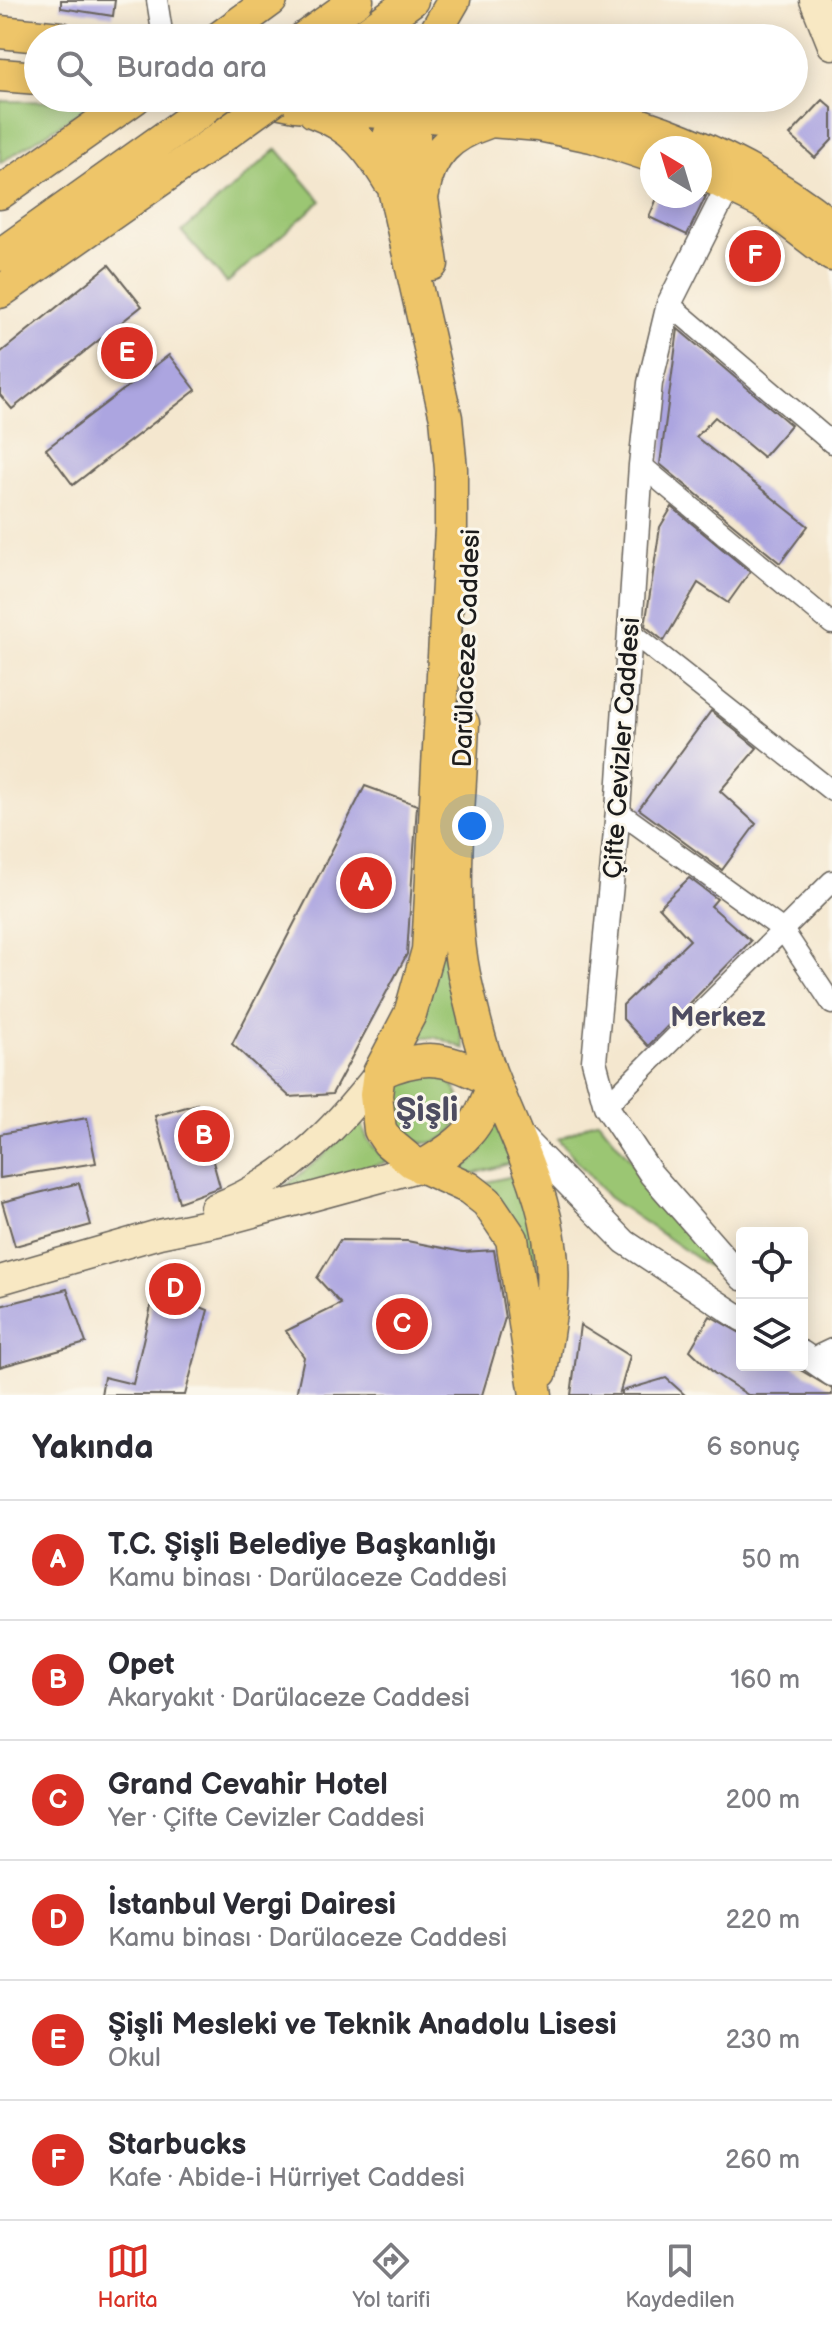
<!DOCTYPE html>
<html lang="tr">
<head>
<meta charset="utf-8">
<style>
  :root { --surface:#fff; --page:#f7f7f7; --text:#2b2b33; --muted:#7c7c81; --line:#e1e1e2; --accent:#d93025 }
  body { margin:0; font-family:"Balsamiq Sans",sans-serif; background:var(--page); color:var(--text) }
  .controls { position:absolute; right:24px; bottom:24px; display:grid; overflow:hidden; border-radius:8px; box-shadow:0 4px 20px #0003 }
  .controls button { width:72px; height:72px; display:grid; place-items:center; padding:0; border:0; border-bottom:2px solid var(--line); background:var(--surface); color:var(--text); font:40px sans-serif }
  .compass { position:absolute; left:640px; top:136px; width:72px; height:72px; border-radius:50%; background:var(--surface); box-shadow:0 4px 20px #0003; rotate:322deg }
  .you { position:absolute; left:472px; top:826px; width:28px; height:28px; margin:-20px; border:6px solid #fff; border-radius:50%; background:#1a73e8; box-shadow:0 0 0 12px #1a73e833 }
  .badge { display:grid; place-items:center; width:52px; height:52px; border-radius:50%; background:var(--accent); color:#fff; font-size:26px; font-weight:700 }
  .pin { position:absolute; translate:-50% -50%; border:4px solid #fff; box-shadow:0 2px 8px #0006 }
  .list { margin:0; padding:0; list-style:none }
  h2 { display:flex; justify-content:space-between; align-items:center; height:104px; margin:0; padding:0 32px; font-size:34px }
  h2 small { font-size:26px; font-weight:400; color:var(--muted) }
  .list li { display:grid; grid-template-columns:52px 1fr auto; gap:24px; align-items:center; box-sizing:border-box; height:120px; padding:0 32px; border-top:2px solid var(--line) }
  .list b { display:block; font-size:30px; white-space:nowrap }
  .list p { margin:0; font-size:26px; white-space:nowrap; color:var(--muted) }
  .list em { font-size:26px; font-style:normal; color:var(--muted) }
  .icon { flex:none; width:44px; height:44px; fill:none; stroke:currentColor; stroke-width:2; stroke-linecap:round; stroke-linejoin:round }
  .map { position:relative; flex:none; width:832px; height:1395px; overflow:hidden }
  .search { position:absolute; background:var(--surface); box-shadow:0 4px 20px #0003; left:24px; right:24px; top:24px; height:88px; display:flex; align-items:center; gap:20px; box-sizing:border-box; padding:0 28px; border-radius:44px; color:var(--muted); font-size:30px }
  .sheet { height:824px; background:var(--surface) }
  nav { display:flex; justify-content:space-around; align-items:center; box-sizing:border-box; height:112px; border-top:2px solid var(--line); background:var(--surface); font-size:22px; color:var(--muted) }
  nav a { display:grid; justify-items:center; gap:4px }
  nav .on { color:var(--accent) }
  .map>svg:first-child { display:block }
  .green { fill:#9bc673; stroke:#5c7148; stroke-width:2 }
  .building { fill:#aca5e0 }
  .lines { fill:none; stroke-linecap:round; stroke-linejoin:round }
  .minor-casing { stroke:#68635b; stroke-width:23 }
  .tertiary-casing { stroke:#68635b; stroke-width:27 }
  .secondary-casing { stroke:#68635b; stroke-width:31 }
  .primary-casing { stroke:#68635b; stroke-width:35 }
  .trunk-casing { stroke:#68635b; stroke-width:35 }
  .minor { stroke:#fff; stroke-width:20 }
  .tertiary { stroke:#fff; stroke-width:24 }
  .secondary { stroke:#f8e8c3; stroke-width:28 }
  .primary { stroke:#eec569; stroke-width:32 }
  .trunk { stroke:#eec569; stroke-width:32 }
  .trunk-bridge-casing { stroke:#68635b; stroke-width:35; stroke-linecap:butt }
  .trunk-bridge { stroke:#eec569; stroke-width:32 }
  .labels { text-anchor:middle; stroke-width:6; stroke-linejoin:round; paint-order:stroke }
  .street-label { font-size:26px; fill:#1c1c1c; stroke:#fbf7ec }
  .neighbourhood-label { font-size:28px; font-weight:bold; fill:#4e4c61; stroke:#fbf7ec }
  .district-label { font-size:34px; font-weight:bold; fill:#4e4c61; stroke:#fbf7ec }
</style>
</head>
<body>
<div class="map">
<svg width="832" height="1395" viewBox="0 0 832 1395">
  <rect width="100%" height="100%" fill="#fbf7ec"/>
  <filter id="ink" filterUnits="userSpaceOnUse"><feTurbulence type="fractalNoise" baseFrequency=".0125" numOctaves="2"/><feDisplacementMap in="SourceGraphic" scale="16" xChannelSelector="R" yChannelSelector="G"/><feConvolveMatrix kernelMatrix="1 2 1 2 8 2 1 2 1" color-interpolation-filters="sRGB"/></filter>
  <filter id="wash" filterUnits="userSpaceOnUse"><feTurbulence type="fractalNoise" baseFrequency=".006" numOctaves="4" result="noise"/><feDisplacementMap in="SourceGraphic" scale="32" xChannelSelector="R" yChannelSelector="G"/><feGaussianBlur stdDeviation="1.8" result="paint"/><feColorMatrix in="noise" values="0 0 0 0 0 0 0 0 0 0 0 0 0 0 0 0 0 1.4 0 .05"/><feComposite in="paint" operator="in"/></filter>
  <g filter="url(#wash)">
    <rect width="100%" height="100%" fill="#f4e7cf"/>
    <path class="green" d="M0,101L96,102L0,163Z
      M277,149L321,201L227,283L182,232Z
      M441,933L450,989L465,1049L437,1037L414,1039Z
      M391 1108a35 35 0 1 1 70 0a35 35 0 1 1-70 0Z
      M360,1119L368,1140L387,1162L278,1192L324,1155Z
      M598,1120L731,1282L608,1197L558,1139Z
      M494,1123L516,1162L470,1175L461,1170L480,1154Z
      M517,1175L533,1224L539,1292L533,1291L482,1183Z"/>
    <g id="blocks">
      <path class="building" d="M61,0H115L113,16L61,8Z
        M823,100L832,108V140L815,158L790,135Z
        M658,196H706L687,235L649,217Z
        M109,265L142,306L12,409L0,395V353Z
        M678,329L791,425L763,457L715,417L696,437L808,526L780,563L660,464Z
        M169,355L196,390L73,485L46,449Z
        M672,507L750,572L728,603L698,583L664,641L645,626L660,527Z
        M711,711L757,748L720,791L756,824L722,870L639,809Z
        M365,786L417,805L407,954L332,1094L290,1097L232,1044Z
        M689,878L717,899L711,906L751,941L648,1046L623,1019V1005L690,940L659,907Z
        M197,1104L220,1187L179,1202L155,1116Z
        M87,1118L96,1163L0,1178V1134Z
        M79,1183L91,1225L15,1246L2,1202Z
        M340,1240L407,1241L463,1252L494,1250L505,1318L482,1395H296L304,1357L286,1331L341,1304L317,1278Z
        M67,1289L86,1343L0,1367V1306Z
        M167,1293L208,1310L185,1395H101L104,1377L133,1384L152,1302L164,1305Z
        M710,1316L742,1334V1365H792L832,1389V1395H748L714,1373L690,1350Z
        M580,1325L630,1356L619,1395H571Z
        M666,1378L685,1395H622V1391Z"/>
    </g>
  </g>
  <g filter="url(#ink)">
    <use href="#blocks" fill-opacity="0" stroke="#68635b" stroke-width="2"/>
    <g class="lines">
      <g class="minor-casing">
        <path id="minor" d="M157,0L163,38
          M669,304L832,443
          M641,465L832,624
          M630,631L832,791
          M618,811L783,930L832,1004
          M606,1106L832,881
          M813,1358L832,1349"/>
      </g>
      <g class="tertiary-casing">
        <path id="tertiary" d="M729,185L669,304L650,383L641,465L618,811L594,1061L606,1106L651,1174L742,1278
          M523,1138L625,1242L742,1319
          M802,1353L832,1374"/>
      </g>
      <g class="secondary-casing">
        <path id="secondary" d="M814,0L832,45
          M214,1208C285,1181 333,1132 379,1073
          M0,1280L159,1234L227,1220L421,1167"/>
      </g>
      <g class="primary-casing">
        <path id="primary" d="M0,32L61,38
          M432,38L454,0
          M0,75L38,78
          M261,98L296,105L539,125L592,136L652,156
          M400,98L389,137V167L446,418L451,469V528L428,950L410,1014L379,1073L376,1095L380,1130L388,1142L412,1162L469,1188L487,1202L512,1239L536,1395
          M414,98V146L432,264
          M516,98C629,111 743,154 832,227
          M314,112C352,126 369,148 389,181
          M700,172L764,203L832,255
          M423,193C429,154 450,135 486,123
          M463,723C460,808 447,901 466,984C474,1018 482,1053 495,1084C517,1139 544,1191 551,1251C556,1292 547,1332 541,1372
          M379,1073C427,1051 449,1059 494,1082
          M421,1167C465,1142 477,1131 494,1082"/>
      </g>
      <g class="trunk-casing">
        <path id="trunk" d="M219,38L271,0
          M304,38L357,0
          M360,38L412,0
          M0,193L135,98
          M0,255L220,98
          M0,292L224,135"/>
      </g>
      <use href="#minor" class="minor"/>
      <use href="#tertiary" class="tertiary"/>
      <use href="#secondary" class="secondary"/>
      <use href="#primary" class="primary"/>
      <use href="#trunk" class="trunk"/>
      <g class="trunk-bridge-casing">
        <path id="trunk-bridge" d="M224,135L275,98"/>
      </g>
      <use href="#trunk-bridge" class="trunk-bridge"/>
    </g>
  </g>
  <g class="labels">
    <g class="street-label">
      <text transform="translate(466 648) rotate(-88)" y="9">Darülaceze Caddesi</text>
      <text transform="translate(621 748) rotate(-86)" y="9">Çifte Cevizler Caddesi</text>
    </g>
    <g class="neighbourhood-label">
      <text x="718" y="1026">Merkez</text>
    </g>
    <g class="district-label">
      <text x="427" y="1121">Şişli</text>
    </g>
  </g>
</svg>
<div class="controls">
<button><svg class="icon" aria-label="locate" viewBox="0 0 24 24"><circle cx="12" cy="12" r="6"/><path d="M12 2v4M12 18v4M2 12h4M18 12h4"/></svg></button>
<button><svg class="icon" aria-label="layers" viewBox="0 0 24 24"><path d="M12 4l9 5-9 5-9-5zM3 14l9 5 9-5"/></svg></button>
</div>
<svg class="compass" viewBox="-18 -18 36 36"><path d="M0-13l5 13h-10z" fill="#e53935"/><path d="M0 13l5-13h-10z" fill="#7c7c81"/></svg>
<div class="you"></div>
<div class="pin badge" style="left:366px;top:883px">A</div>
<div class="pin badge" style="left:204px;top:1136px">B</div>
<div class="pin badge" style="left:402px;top:1324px">C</div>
<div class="pin badge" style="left:175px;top:1289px">D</div>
<div class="pin badge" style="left:127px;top:353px">E</div>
<div class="pin badge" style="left:755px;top:256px">F</div>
<div class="search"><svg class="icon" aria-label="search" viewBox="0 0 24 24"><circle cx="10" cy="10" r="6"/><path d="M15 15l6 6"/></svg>Burada ara</div>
</div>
<section class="sheet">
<h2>Yakında<small>6 sonuç</small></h2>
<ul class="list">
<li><span class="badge">A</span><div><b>T.C. Şişli Belediye Başkanlığı</b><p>Kamu binası · Darülaceze Caddesi</p></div><em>50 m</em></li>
<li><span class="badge">B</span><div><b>Opet</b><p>Akaryakıt · Darülaceze Caddesi</p></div><em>160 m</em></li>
<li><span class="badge">C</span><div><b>Grand Cevahir Hotel</b><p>Yer · Çifte Cevizler Caddesi</p></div><em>200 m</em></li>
<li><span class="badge">D</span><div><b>İstanbul Vergi Dairesi</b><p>Kamu binası · Darülaceze Caddesi</p></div><em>220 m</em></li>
<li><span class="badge">E</span><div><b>Şişli Mesleki ve Teknik Anadolu Lisesi</b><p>Okul</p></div><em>230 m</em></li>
<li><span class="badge">F</span><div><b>Starbucks</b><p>Kafe · Abide-i Hürriyet Caddesi</p></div><em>260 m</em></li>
</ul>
</section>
<nav>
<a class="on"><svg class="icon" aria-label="map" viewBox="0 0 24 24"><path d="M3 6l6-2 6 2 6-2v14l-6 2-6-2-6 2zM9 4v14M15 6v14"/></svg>Harita</a>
<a><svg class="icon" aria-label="directions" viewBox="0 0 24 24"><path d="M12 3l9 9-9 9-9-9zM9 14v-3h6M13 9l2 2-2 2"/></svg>Yol tarifi</a>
<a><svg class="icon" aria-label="saved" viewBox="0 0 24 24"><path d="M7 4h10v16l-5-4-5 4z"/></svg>Kaydedilen</a>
</nav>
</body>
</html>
